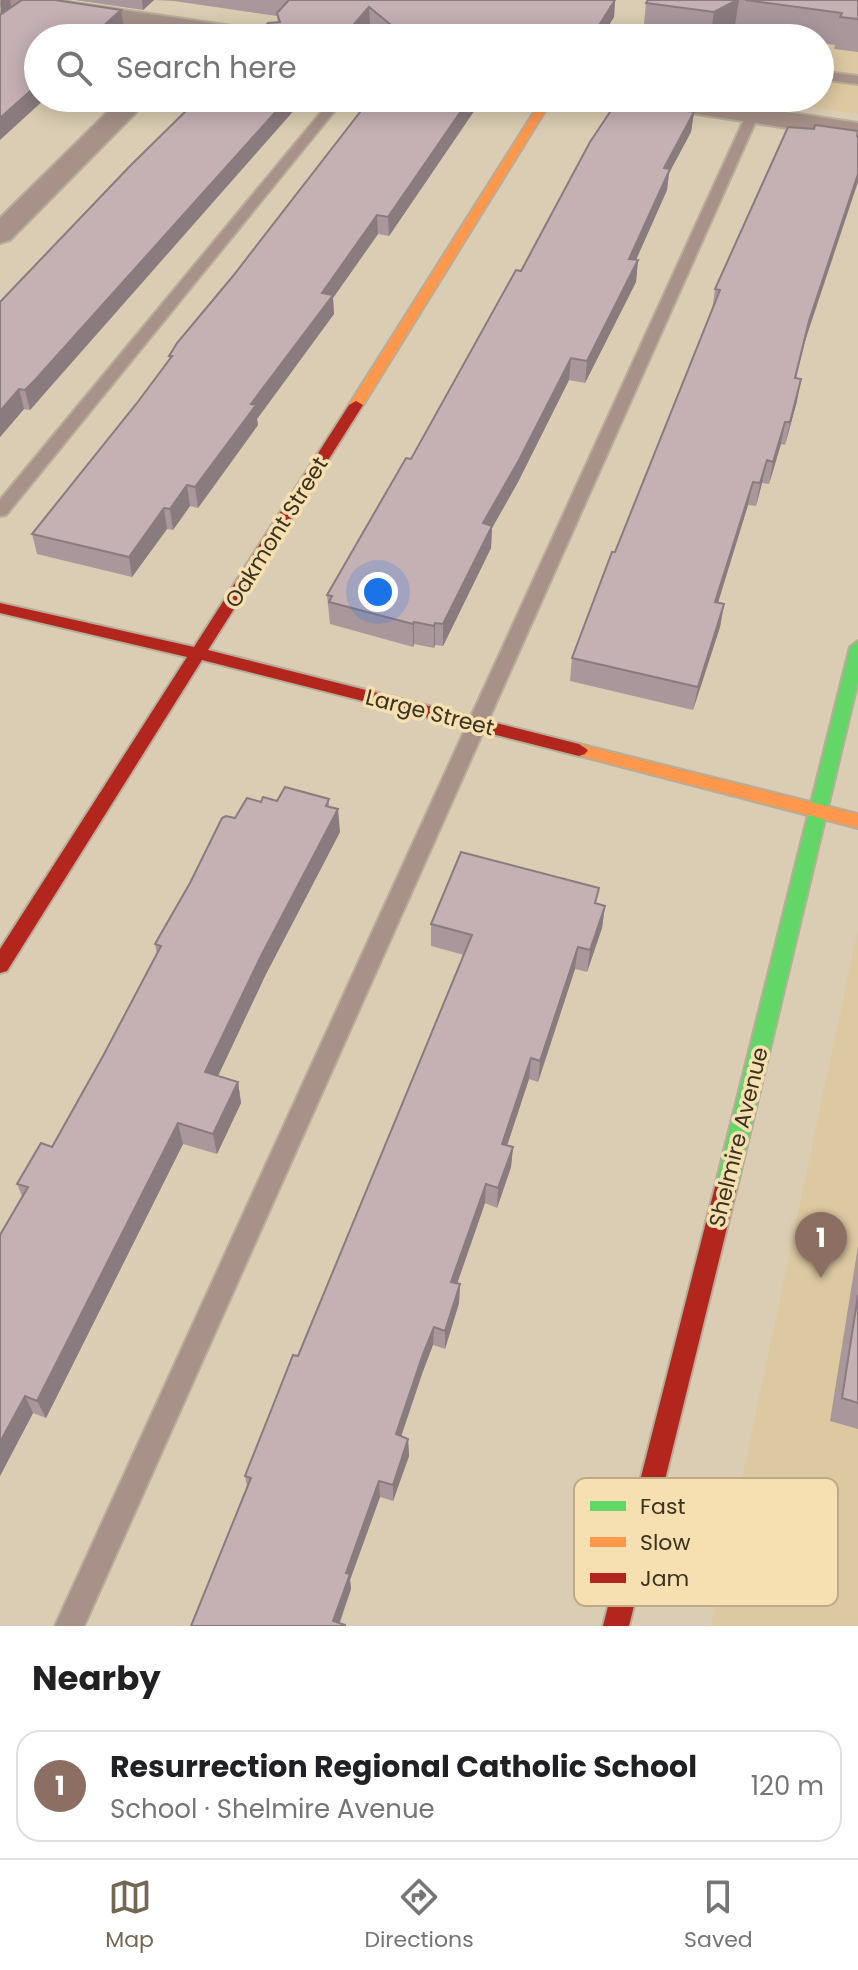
<!DOCTYPE html>
<html lang="en">
<head>
<meta charset="utf-8">
<style>
  :root { --surface:#fff; --page:#f2f2f2; --text:#202124; --muted:#757577; --line:#e0e0e0; --accent:#736853 }
  body { margin:0; font-family:Poppins,sans-serif; background:var(--page); color:var(--text) }
  .you { position:absolute; left:378px; top:592px; width:28px; height:28px; margin:-20px; border:6px solid #fff; border-radius:50%; background:#1a73e8; box-shadow:0 0 0 12px #1a73e833 }
  .badge { display:grid; place-items:center; width:52px; height:52px; border-radius:50%; background:var(--accent); color:#fff; font-size:26px; font-weight:700 }
  .pin { position:absolute; translate:-50% -66px; filter:drop-shadow(0 2px 4px #0008) }
  .pin::after { content:''; position:absolute; top:42px; width:28px; height:24px; background:inherit; clip-path:polygon(0 0,100% 0,50% 100%) }
  .list { margin:0; padding:0; list-style:none }
  h2 { display:flex; justify-content:space-between; align-items:center; height:104px; margin:0; padding:0 32px; font-size:34px }
  h2 small { font-size:26px; font-weight:400; color:var(--muted) }
  .list li { display:grid; grid-template-columns:52px 1fr auto; gap:24px; align-items:center; box-sizing:border-box; height:112px; margin:0 16px 16px; padding:0 16px; border:2px solid var(--line); border-radius:24px }
  .list b { display:block; font-size:30px; white-space:nowrap }
  .list p { margin:0; font-size:26px; white-space:nowrap; color:var(--muted) }
  .list em { font-size:26px; font-style:normal; color:var(--muted) }
  .icon { flex:none; width:44px; height:44px; fill:none; stroke:currentColor; stroke-width:2; stroke-linecap:round; stroke-linejoin:round }
  .map { position:relative; flex:none; width:858px; height:1626px; overflow:hidden }
  .search { position:absolute; background:var(--surface); box-shadow:0 4px 20px #0003; left:24px; right:24px; top:24px; height:88px; display:flex; align-items:center; gap:20px; box-sizing:border-box; padding:0 28px; border-radius:44px; color:var(--muted); font-size:30px }
  .sheet { height:232px; background:var(--surface) }
  nav { display:flex; justify-content:space-around; align-items:center; box-sizing:border-box; height:112px; border-top:2px solid var(--line); background:var(--surface); font-size:22px; color:var(--muted) }
  nav a { display:grid; justify-items:center; gap:4px }
  nav .on { color:var(--accent) }
  .map>svg:first-child { display:block }
  .built { fill:#ddc9a1 }
  .lines { fill:none; stroke-linecap:round; stroke-linejoin:round }
  .lane-casing { stroke:#b7ad99; stroke-width:4 }
  .street-casing { stroke:#b7ad99; stroke-width:4 }
  .fast-casing { stroke:#b7ad99; stroke-width:4 }
  .slow-casing { stroke:#b7ad99; stroke-width:4 }
  .jam-casing { stroke:#b7ad99; stroke-width:4 }
  .lane { fill:#a79188; fill-rule:evenodd }
  .street { fill:#a79188; fill-rule:evenodd }
  .fast { fill:#63d668; fill-rule:evenodd }
  .slow { fill:#ff974d; fill-rule:evenodd }
  .jam { fill:#b3261e; fill-rule:evenodd }
  .wall { fill:#a9979b }
  .shaded-wall { fill:#8a7b7e }
  .building { fill:#c5b0b4; stroke:#8a7b7e; stroke-width:2 }
  .labels { text-anchor:middle; stroke-width:7; stroke-linejoin:round; paint-order:stroke }
  .street-label { font-size:22px; fill:#3c3220; stroke:#f6dfb1 }
  .key { fill:#f6dfb1; stroke:#beab86; stroke-width:2 }
  .key-label { font-size:22px; fill:#3c3220 }
</style>
</head>
<body>
<div class="map">
<svg width="858" height="1626" viewBox="0 0 858 1626">
  <rect width="100%" height="100%" fill="#dacdb3"/>
  <path class="built" d="M658,0H858V114L754,98H820V38H637Z
    M858,929V1626H711Z"/>
  <g class="lines">
    <g class="lane-casing">
      <path id="lane" d="M820,71L858,76V84L820,79Z
        M333,98H345L6,515L0,516V500Z
        M754,98H766L84,1626H55Z"/>
    </g>
    <g class="street-casing">
      <path id="street" d="M0,0H54L267,31L276,33L279,38H217L6,7L0,6Z
        M122,98H150L10,240L0,243V218Z
        M633,98H696L858,123V139L646,106L637,103Z"/>
    </g>
    <g class="fast-casing">
      <path id="fast" d="M858,641V681L737,1187L734,1194L726,1197L718,1194L715,1187L850,647Z"/>
    </g>
    <g class="slow-casing">
      <path id="slow" d="M543,98H553L363,405L356,409L351,408L349,405Z
        M579,744L858,814V828L573,754L570,750Z"/>
    </g>
    <g class="jam-casing">
      <path id="jam" d="M356,401L363,405L208,650L579,744L588,750L585,754L579,756L202,660L7,971L0,973V949L187,657L0,613V603L194,647L349,405Z
        M726,1177L734,1180L737,1187L629,1626H603L715,1187L718,1180Z"/>
    </g>
    <use href="#lane" class="lane"/>
    <use href="#street" class="street"/>
    <use href="#fast" class="fast"/>
    <use href="#slow" class="slow"/>
    <use href="#jam" class="jam"/>
  </g>
  <path class="wall" d="M75,0H615L614,17L601,38H385L370,25L358,38H254L278,23L277,16L174,1L154,0L143,10Z
    M648,0H858V52L834,49L835,45L820,43V38H785L734,31L721,38H667L643,34L646,3Z
    M483,98L389,236L378,234L333,298L334,314L257,419L258,425L198,508L190,506L173,530L167,529L132,577L37,554L32,534L137,403L169,359V356L233,276Z
    M694,112L691,132L669,173L667,190L636,260H638L636,282L585,383L569,380L518,482L492,528L491,548L443,646L435,645L434,648L414,644L413,647L330,624L327,595L411,459L521,271Z
    M858,131L796,378L797,401L785,445L781,444L769,484L762,483L756,506L748,505L718,603L724,604L720,627L693,710L570,681L572,658L712,311L715,289Z
    M0,302L39,400L30,410L24,409L0,437Z
    M329,799V807L340,832L265,976L218,1076L238,1082L241,1103L217,1154L183,1144L46,1418L33,1413L0,1476V1235L22,1196L17,1184L52,1147L103,1056L157,954L155,944L235,818L261,802Z
    M597,904L605,906L602,928L587,972L575,969L538,1082L529,1079L507,1145L513,1147L511,1167L497,1208L485,1203L457,1284H460L459,1303L445,1349L433,1345L423,1371L401,1437L408,1439L409,1456L393,1501L380,1497L350,1580L351,1589L340,1623L191,1626L247,1486L245,1476L298,1356L464,955L431,946V924Z
    M858,1246V1429L830,1421Z"/>
  <path class="shaded-wall" d="M1,0H10L12,11L0,21Z
    M142,0H154L143,10Z
    M615,0L614,17L601,38H591Z
    M737,0H739L734,31L721,38H710L714,12Z
    M369,7L370,25L358,38H342Z
    M121,10L124,27L112,38H90Z
    M38,84V98H46L0,140V118Z
    M288,98H305L30,410L25,390Z
    M470,98H483L389,236L388,217Z
    M694,112L691,132L669,173L667,190L627,280L629,259L664,168Z
    M858,174V182L804,344L790,400L809,321Z
    M377,215L378,234L333,298L334,314L257,419L258,425L198,508L195,487L251,404L322,293Z
    M638,260L636,282L585,383L587,361Z
    M571,358L569,380L518,482L492,528L491,548L443,646V624L483,523Z
    M801,379L797,401L785,445L790,422Z
    M19,389L24,409L0,437V411Z
    M785,422L781,444L769,484L773,462Z
    M767,460L762,483L756,506L760,483Z
    M753,482L748,505L711,625L715,602Z
    M187,485L190,506L173,530L170,509Z
    M164,508L167,529L132,577L129,557Z
    M724,604L720,627L693,710L698,687Z
    M414,622V644L413,647V624Z
    M435,623V645L434,648V626Z
    M338,809L340,832L265,976L210,1093L205,1072L262,954Z
    M605,906L602,928L587,972L590,950Z
    M578,947L575,969L538,1082L540,1061Z
    M531,1058L529,1079L501,1164L502,1144Z
    M238,1082L241,1103L217,1154L213,1134Z
    M178,1123L183,1144L46,1418L37,1401Z
    M513,1147L511,1167L497,1208L498,1188Z
    M486,1184L485,1203L451,1301V1282Z
    M460,1284L459,1303L445,1349V1331Z
    M434,1327L433,1345L423,1371L396,1451V1434L423,1354Z
    M25,1396L33,1413L0,1476V1442Z
    M408,1439L409,1456L393,1501V1485Z
    M379,1481L380,1497L350,1580L351,1589L338,1626L333,1621L346,1573Z"/>
  <path class="building" d="M22,0H55L121,10L90,38H38V84L0,118V15Z
    M287,0H615L591,38H566L517,30L512,38H407L369,7L342,38H254L268,23L280,22L277,13L289,0Z
    M648,0H737L714,12L646,3Z
    M745,0H858V19L840,17L842,13Z
    M199,98H288L35,380L25,390L19,389L0,411V302L130,166Z
    M371,98H470L388,217L377,215L322,293L333,295L251,404L256,405L195,487L187,485L170,509L164,508L129,557L32,534L137,403L172,356H169L177,343L233,276Z
    M618,100L694,112L664,168L670,169L629,259L638,260L587,361L571,358L519,460L483,523L492,526L443,624L435,623L434,626L414,622L413,624L329,602L332,596L327,595L406,458L411,459L516,270L521,271L590,142Z
    M815,125L858,131L857,136H858V174L809,321L795,378L801,379L790,422H785L773,462L767,460L760,483L753,482L715,602L724,604L698,687L572,658L612,552H615L720,290L715,289L788,127L814,129Z
    M285,787L329,799L326,806L338,809L262,954L205,1072L238,1082L213,1134L178,1123L37,1401L25,1396L0,1442V1235L28,1187L17,1184L41,1143L52,1147L103,1056L161,946L155,944L190,883L222,818L226,816L235,818L247,798L261,802L263,797L277,801Z
    M461,852L599,888L595,903L605,906L590,950L578,947L540,1061L531,1058L502,1144L513,1147L498,1188L486,1184L451,1282L460,1284L445,1331L434,1327L423,1354L396,1434L408,1439L393,1485L379,1481L346,1573L350,1574L333,1621L345,1625V1626H191L251,1478L245,1476L272,1408L293,1355L298,1356L472,935L431,924Z
    M858,1295V1403L842,1398Z"/>
  <g class="labels">
    <g class="street-label">
      <text transform="translate(276 532) rotate(-58)" y="8">Oakmont Street</text>
      <text transform="translate(430 712) rotate(14)" y="8">Large Street</text>
      <text transform="translate(738 1137) rotate(-76)" y="8">Shelmire Avenue</text>
    </g>
  </g>
  <rect x="574" y="1478" width="264" height="128" rx="12" class="key"/>
  <rect x="590" y="1501" width="36" height="10" fill="#63d668"/>
  <rect x="590" y="1537" width="36" height="10" fill="#ff974d"/>
  <rect x="590" y="1573" width="36" height="10" fill="#b3261e"/>
  <g class="key-label">
    <text x="640" y="1514">Fast</text>
    <text x="640" y="1550">Slow</text>
    <text x="640" y="1586">Jam</text>
  </g>
</svg>
<div class="you"></div>
<div class="pin badge" style="left:821px;top:1278px;background:#8d6e63">1</div>
<div class="search"><svg class="icon" aria-label="search" viewBox="0 0 24 24"><circle cx="10" cy="10" r="6"/><path d="M15 15l6 6"/></svg>Search here</div>
</div>
<section class="sheet">
<h2>Nearby<small></small></h2>
<ul class="list">
<li><span class="badge" style="background:#8d6e63">1</span><div><b>Resurrection Regional Catholic School</b><p>School · Shelmire Avenue</p></div><em>120 m</em></li>
</ul>
</section>
<nav>
<a class="on"><svg class="icon" aria-label="map" viewBox="0 0 24 24"><path d="M3 6l6-2 6 2 6-2v14l-6 2-6-2-6 2zM9 4v14M15 6v14"/></svg>Map</a>
<a><svg class="icon" aria-label="directions" viewBox="0 0 24 24"><path d="M12 3l9 9-9 9-9-9zM9 14v-3h6M13 9l2 2-2 2"/></svg>Directions</a>
<a><svg class="icon" aria-label="saved" viewBox="0 0 24 24"><path d="M7 4h10v16l-5-4-5 4z"/></svg>Saved</a>
</nav>
</body>
</html>
